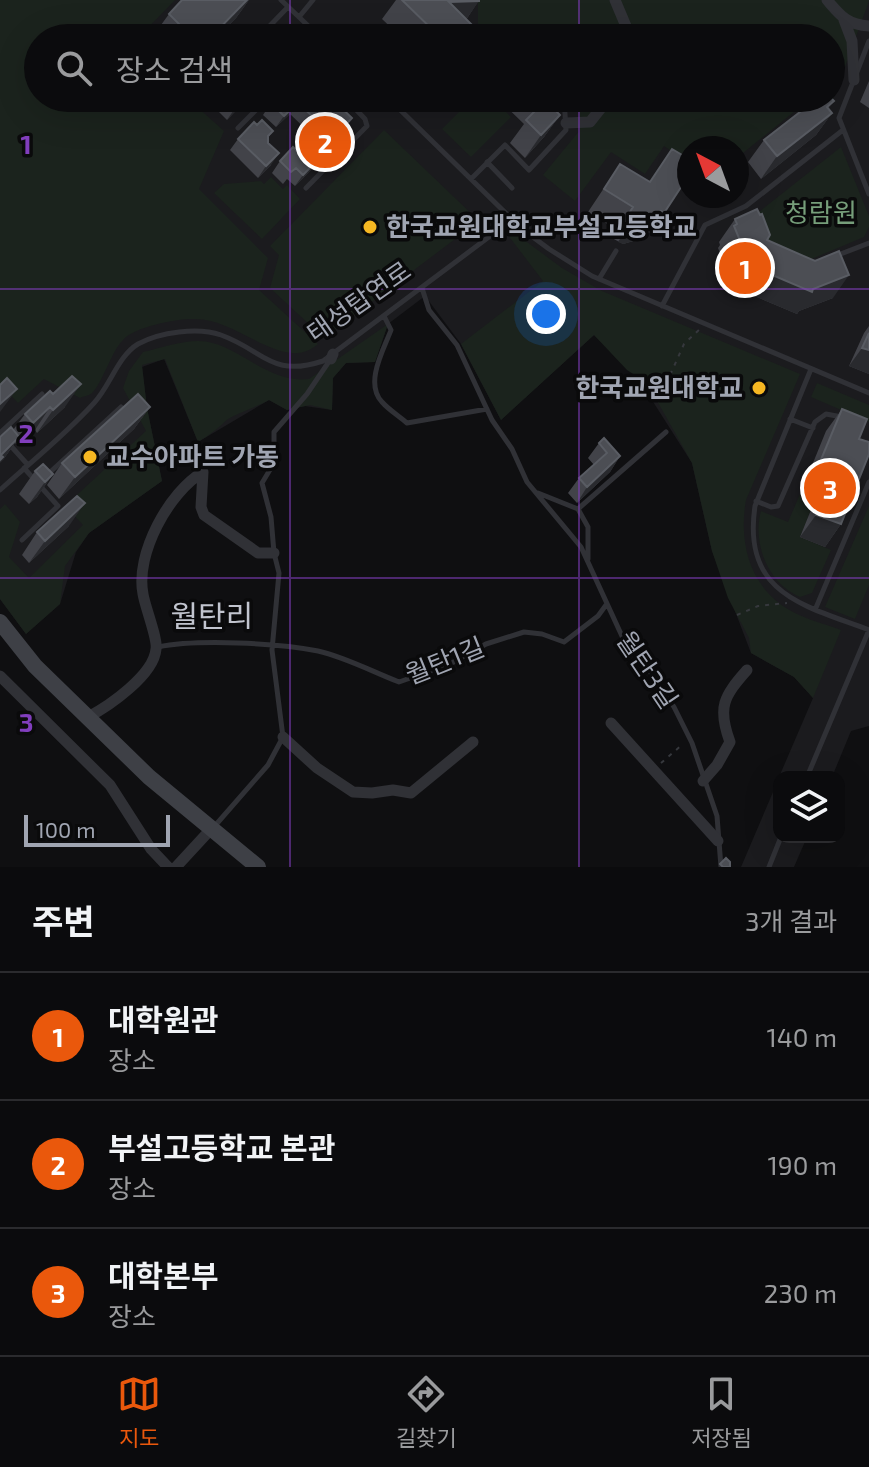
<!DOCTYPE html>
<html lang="ko">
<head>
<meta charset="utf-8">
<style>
  :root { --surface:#0b0b0d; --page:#141416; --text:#f1f3f6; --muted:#9a9b9d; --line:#2b2b2e; --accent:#ea580c }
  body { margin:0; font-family:"Exo 2","Noto Sans KR",sans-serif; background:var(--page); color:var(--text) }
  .controls { position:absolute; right:24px; bottom:24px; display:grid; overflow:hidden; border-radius:16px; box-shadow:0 8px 32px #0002 }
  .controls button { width:72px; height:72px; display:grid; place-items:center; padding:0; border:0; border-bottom:2px solid var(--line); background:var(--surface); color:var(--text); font:40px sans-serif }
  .compass { position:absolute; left:677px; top:136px; width:72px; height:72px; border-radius:50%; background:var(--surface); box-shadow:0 8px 32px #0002; rotate:319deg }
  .scale { position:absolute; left:24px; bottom:20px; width:146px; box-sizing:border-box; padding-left:8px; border:4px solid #a0a5b2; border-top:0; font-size:22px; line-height:28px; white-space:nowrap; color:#a0a5b2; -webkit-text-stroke:6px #0a0a0b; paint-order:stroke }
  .you { position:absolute; left:546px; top:314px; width:28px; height:28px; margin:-20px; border:6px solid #fff; border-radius:50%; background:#1a73e8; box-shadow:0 0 0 12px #1a73e833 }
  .badge { display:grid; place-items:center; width:52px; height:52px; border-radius:50%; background:var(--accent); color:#fff; font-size:26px; font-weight:700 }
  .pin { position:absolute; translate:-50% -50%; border:4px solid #fff; box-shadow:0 2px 8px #0006 }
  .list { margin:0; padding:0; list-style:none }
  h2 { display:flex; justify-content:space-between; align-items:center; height:104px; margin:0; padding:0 32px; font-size:34px }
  h2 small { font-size:26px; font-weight:400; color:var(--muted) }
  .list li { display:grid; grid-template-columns:52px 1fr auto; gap:24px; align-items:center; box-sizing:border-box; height:128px; padding:0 32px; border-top:2px solid var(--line) }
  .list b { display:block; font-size:30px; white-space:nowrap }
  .list p { margin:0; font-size:26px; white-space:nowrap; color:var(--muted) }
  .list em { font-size:26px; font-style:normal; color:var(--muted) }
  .icon { flex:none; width:44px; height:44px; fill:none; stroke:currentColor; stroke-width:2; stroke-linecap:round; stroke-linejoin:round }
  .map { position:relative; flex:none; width:869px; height:867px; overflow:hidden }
  .search { position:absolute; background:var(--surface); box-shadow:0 8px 32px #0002; left:24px; right:24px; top:24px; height:88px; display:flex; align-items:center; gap:20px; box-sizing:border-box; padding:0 28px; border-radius:44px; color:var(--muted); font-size:30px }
  .sheet { height:488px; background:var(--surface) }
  nav { display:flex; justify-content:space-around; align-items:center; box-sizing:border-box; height:112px; border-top:2px solid var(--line); background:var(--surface); font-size:22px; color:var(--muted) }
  nav a { display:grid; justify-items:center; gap:4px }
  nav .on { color:var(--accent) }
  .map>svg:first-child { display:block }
  .built { fill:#1b1b1e; fill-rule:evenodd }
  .green { fill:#1b231d }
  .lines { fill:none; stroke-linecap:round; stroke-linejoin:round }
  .path { stroke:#36383d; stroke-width:2; stroke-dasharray:4 6; stroke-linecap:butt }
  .lane { stroke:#303136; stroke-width:5 }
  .street { stroke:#303136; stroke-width:11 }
  .secondary { stroke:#3e4046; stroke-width:16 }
  .wall { fill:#424349 }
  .shaded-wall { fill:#292a2e }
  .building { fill:#4c4e54; stroke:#595c63; stroke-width:2 }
  .grid { fill:none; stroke:#813ebd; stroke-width:2; stroke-opacity:0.55 }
  .poi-dot { fill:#f6b722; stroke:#0a0a0b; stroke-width:3 }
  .labels { text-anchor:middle; stroke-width:7; stroke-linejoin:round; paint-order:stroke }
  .park-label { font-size:26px; fill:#769e7a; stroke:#0a0a0b }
  .poi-label { font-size:26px; font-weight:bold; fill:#a0a5b2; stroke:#0a0a0b; text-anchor:start }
  .street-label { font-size:26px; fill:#a0a5b2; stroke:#0a0a0b }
  .quarter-label { font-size:30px; fill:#c1c4ce; stroke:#0a0a0b }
  .grid-label { font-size:26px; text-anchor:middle; font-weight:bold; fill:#813ebd; stroke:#0a0a0b; stroke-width:7; stroke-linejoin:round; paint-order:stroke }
</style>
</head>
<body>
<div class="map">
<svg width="869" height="867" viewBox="0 0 869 867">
  <rect width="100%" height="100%" fill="#0f0f11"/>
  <path class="built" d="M0,0H869V726L851,731L832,777H779L813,698L794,677L751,653L712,551L692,463L636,375L594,335L501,420L461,344L425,296L388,324L375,362L346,363L333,378L332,410L305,406L287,410L269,400L198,442L164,359L142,367L147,408L162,481L89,533L76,552L60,604L26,634L0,599ZM38,38H831V98H38ZM689,148H737V196H689Z
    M779,778V837H807L794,867H741Z"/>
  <path class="green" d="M0,0H175L140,36L142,38H38V98H196V106L224,131L199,189L268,258L259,290L318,344C283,375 238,317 193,319C175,319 134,327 123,340C111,352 102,384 92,393C89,396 84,396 80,398L44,379L18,403L0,384Z
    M478,0H869V1L831,105L816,98H831V38H530L515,32L478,27Z
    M473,98H492L511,117L471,157L442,129Z
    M578,98H811L743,153L737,174V148H689V163L664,146L645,174L611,152L575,201L543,175L580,130Z
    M384,130L479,221L324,338L270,288L279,255L270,246Z
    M841,147L869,216V227L864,237L809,260L769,245L755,215Z
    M271,177L283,189L287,185L300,199L262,239L214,193L224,184L261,181L264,184Z
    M512,231L562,268L602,291L800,374L746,500C738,545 751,590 793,612C808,620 825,624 841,630L813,698L794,677L751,653L749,638L728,598L712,551L692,463L647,383L627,370L594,335L501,420L461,344L543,281L507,234Z
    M388,324L375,362L346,363L333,378L332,410L310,405L287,410L269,400C258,406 236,414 228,419C218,428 210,435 198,442L165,359L142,365L147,408L162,481L89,533L65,566L60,604L26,634L0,599V509L5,504L20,522L9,557L29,578L83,525L65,506L146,431L123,388L129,371L143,352C161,348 180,341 198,341C237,341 265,384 309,379Z
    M817,383L869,405V422L811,397Z
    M804,485L819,490L800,537L831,550L812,593L800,597C768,584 752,543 761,511L788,522Z
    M869,506V585L855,619L825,607Z"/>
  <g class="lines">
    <path class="path" d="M658,402L684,344L701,328
      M737,615L758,606L787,603
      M661,763L683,744"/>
    <path class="lane" d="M281,0L321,38
      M299,17L313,0
      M258,38L288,7
      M869,41L839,118L869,194
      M388,98L522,229L549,249L592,276L869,393
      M238,128L268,98
      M487,162L512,188
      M471,179L505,145L529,170L566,130L564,98
      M306,188L367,126L365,119L345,98
      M838,255L869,243
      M599,279L616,251
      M422,288L429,310L457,345L492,420L512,449L527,482L581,547L627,647L654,676L674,707L692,743L717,816L721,867
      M662,306L705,225L746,206L843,130
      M384,316L391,330C384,349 364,383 382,402C389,410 399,416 407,423L487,409
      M811,369L755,506C742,594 803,605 869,630
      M790,419L813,428
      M0,433L42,394
      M10,445L28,465
      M47,475L121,407
      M0,490C31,462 66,434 94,403C110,386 118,356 138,344C160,332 198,327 221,335C265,351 271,378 323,361L513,219
      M538,493L578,509
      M756,501L771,507L778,506L815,422L826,414L842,417
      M22,540L58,506L24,468
      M588,559V527L578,509L666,432
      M815,610L869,482
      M158,647C197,639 278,643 318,651C345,657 373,672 399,682L450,664L486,644L524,632L542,634L564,642L598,616L606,605
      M807,777L869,630
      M213,828L268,765L283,737L272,650L279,573L274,553L271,517L262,483L274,463V432L307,394L330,360
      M769,867L781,837"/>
    <path class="street" d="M615,0L631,38
      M827,0C840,15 847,25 869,26
      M844,20L852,41L854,80
      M566,123L590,122L609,98
      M331,359L333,354
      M0,676L110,785L151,849L168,867
      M88,717C109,706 154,675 156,649C158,639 145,607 143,594C135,554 169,492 203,472L201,507L204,515L258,553H274
      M611,723L718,841
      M283,737L317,768L353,792L372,793L393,790L411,793L473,742
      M703,781L717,765L730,742C717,707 724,696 747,670
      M176,867L212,828"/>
    <path class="secondary" d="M0,622L35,666L149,777L258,867"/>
  </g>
  <path class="wall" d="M182,0H249L236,18L216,38H155L153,36L169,14Z
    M396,0H479L466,20L484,37L494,38H402L382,19Z
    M869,81V108L860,102Z
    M205,98H248L227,120Z
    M331,98L343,131L337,144L295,186L287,179L283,184L272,173L280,161L300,154L315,138L290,114L276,127L263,115L271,103Z
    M497,98H553L554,109L560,115L544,137L525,158L510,143L524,124Z
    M829,109L832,113L816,135L761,179L748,162L764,140Z
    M257,125L273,131L268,138L271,165L258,178L230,150L238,139Z
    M620,164L664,213L648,235L645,234L637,240L623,244L612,238L617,230L588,212Z
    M735,219L767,240L833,298L799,311L797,314L726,284L729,276L718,248L720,245L719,242Z
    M869,326V374L849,366L864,333Z
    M50,391L65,407L37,433L35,430L18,445L15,443L3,460L13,430L25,414Z
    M150,407L134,429L59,499L47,485L62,463Z
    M842,409L859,439L841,524L825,547L800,537L819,490L804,485L826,431Z
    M599,443L620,456L610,472L577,503L568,493L579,478L594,465L588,458Z
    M35,471L53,474L37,497L29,504L19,494Z
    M69,526L29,563L22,555L37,532Z"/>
  <path class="shaded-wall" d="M247,0H249L236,18L216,38H210Z
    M479,1L463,24L449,2Z
    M242,98H248L227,120Z
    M834,101L818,124L832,113L816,135L761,179L777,156Z
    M298,103L290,114L276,127L284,116Z
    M560,115L544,137L525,158L541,135Z
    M345,132L337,144L295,186L303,175Z
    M279,153L271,165L258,178L266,166Z
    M661,211L645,234L637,240L623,244L618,242L633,219Z
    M742,262L813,289L849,275L833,298L799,311L797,314L726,284Z
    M862,348L869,350V374L849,366Z
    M81,384L65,407L37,433L53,410Z
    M17,389L0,412V404Z
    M50,407L35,430L18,445L33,423Z
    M150,407L134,429L59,499L75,477Z
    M19,437L3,460L0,463V456Z
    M620,456L610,472L577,503L587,487Z
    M820,462L835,468L819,490L804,485Z
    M53,474L37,497L29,504L45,482Z
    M85,503L69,526L29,563L45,541Z
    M816,515L841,524L825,547L800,537Z"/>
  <path class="building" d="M182,0H247L210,38H193L169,14Z
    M402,0H479V1L449,2L484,37L488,32L494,38H468L465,35L463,38H441Z
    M269,28L281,38H259Z
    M276,98H331L352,118L342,129L345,132L303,175L296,168L291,172L280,161L293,147L300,154L325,128L298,103L284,116L271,103Z
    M536,98H553L554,109L560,115L541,135L526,120L542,104Z
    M818,98H831L834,101L827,107L832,113L777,156L764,140Z
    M262,120L273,131L268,136V143L279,153L266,166L238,139L254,122L257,125Z
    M672,149L689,159V175L664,213L661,211L653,218L639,221L633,219L628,215L633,207L604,189L620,164L650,182Z
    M757,209L760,215L762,214L770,235L767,240L815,261L839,251L849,275L813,289L812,292L742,262L745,253L734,226L737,224L735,219Z
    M869,333V350L862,348Z
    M72,376L81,384L53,410L50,407L33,423L25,414L50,391L53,394Z
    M7,378L17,389L0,404V385Z
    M138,394L150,407L75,477L62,463Z
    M842,409L867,419L859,439L869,442V454L841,524L816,515L835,468L820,462Z
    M11,427L19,437L1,455L3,457L0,460V437Z
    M604,438L620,456L587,487L579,478L607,453L599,443Z
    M43,464L53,474L45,482L35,471Z
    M77,496L85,503L45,541L37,532Z
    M726,858L730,862V867H723L720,864Z"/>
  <path class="grid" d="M290,0V38M579,0V38M290,98V867M579,98V867M0,289H869M0,578H869"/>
  <g class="poi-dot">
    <circle cx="370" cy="227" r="8"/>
    <circle cx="759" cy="388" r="8"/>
    <circle cx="90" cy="457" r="8"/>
  </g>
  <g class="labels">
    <g class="park-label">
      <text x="821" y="222">청람원</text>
    </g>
    <g class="poi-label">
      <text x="386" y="236">한국교원대학교부설고등학교</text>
      <text x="743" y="397" text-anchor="end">한국교원대학교</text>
      <text x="106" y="466">교수아파트 가동</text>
    </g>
    <g class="street-label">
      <text transform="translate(359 302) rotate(-35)" y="9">태성탑연로</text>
      <text transform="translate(445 661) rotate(-22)" y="9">월탄1길</text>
      <text transform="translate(647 670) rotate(56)" y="9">월탄3길</text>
    </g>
    <g class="quarter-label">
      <text x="212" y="627">월탄리</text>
    </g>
  </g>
  <g class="grid-label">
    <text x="26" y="154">1</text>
    <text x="26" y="443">2</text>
    <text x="26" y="732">3</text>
  </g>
</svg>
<div class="controls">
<button><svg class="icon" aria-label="layers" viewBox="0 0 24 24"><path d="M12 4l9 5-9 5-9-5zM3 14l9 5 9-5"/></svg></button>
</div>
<svg class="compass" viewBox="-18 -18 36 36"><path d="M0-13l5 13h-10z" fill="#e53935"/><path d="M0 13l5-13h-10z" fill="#9a9b9d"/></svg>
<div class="scale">100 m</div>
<div class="you"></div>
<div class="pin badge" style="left:745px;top:268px">1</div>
<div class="pin badge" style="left:325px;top:142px">2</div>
<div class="pin badge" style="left:830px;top:488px">3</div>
<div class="search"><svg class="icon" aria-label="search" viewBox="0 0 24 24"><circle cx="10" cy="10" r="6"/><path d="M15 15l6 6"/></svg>장소 검색</div>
</div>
<section class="sheet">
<h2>주변<small>3개 결과</small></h2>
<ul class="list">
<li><span class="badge">1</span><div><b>대학원관</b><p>장소</p></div><em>140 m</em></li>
<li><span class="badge">2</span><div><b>부설고등학교 본관</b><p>장소</p></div><em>190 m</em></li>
<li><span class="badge">3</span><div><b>대학본부</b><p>장소</p></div><em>230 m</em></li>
</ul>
</section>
<nav>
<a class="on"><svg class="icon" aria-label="map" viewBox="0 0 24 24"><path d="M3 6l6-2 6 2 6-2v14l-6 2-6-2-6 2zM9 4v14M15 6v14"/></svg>지도</a>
<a><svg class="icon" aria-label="directions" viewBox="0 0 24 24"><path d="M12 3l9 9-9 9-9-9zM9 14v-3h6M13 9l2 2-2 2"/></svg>길찾기</a>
<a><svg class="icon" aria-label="saved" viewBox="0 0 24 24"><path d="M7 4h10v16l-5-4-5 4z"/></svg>저장됨</a>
</nav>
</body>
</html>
